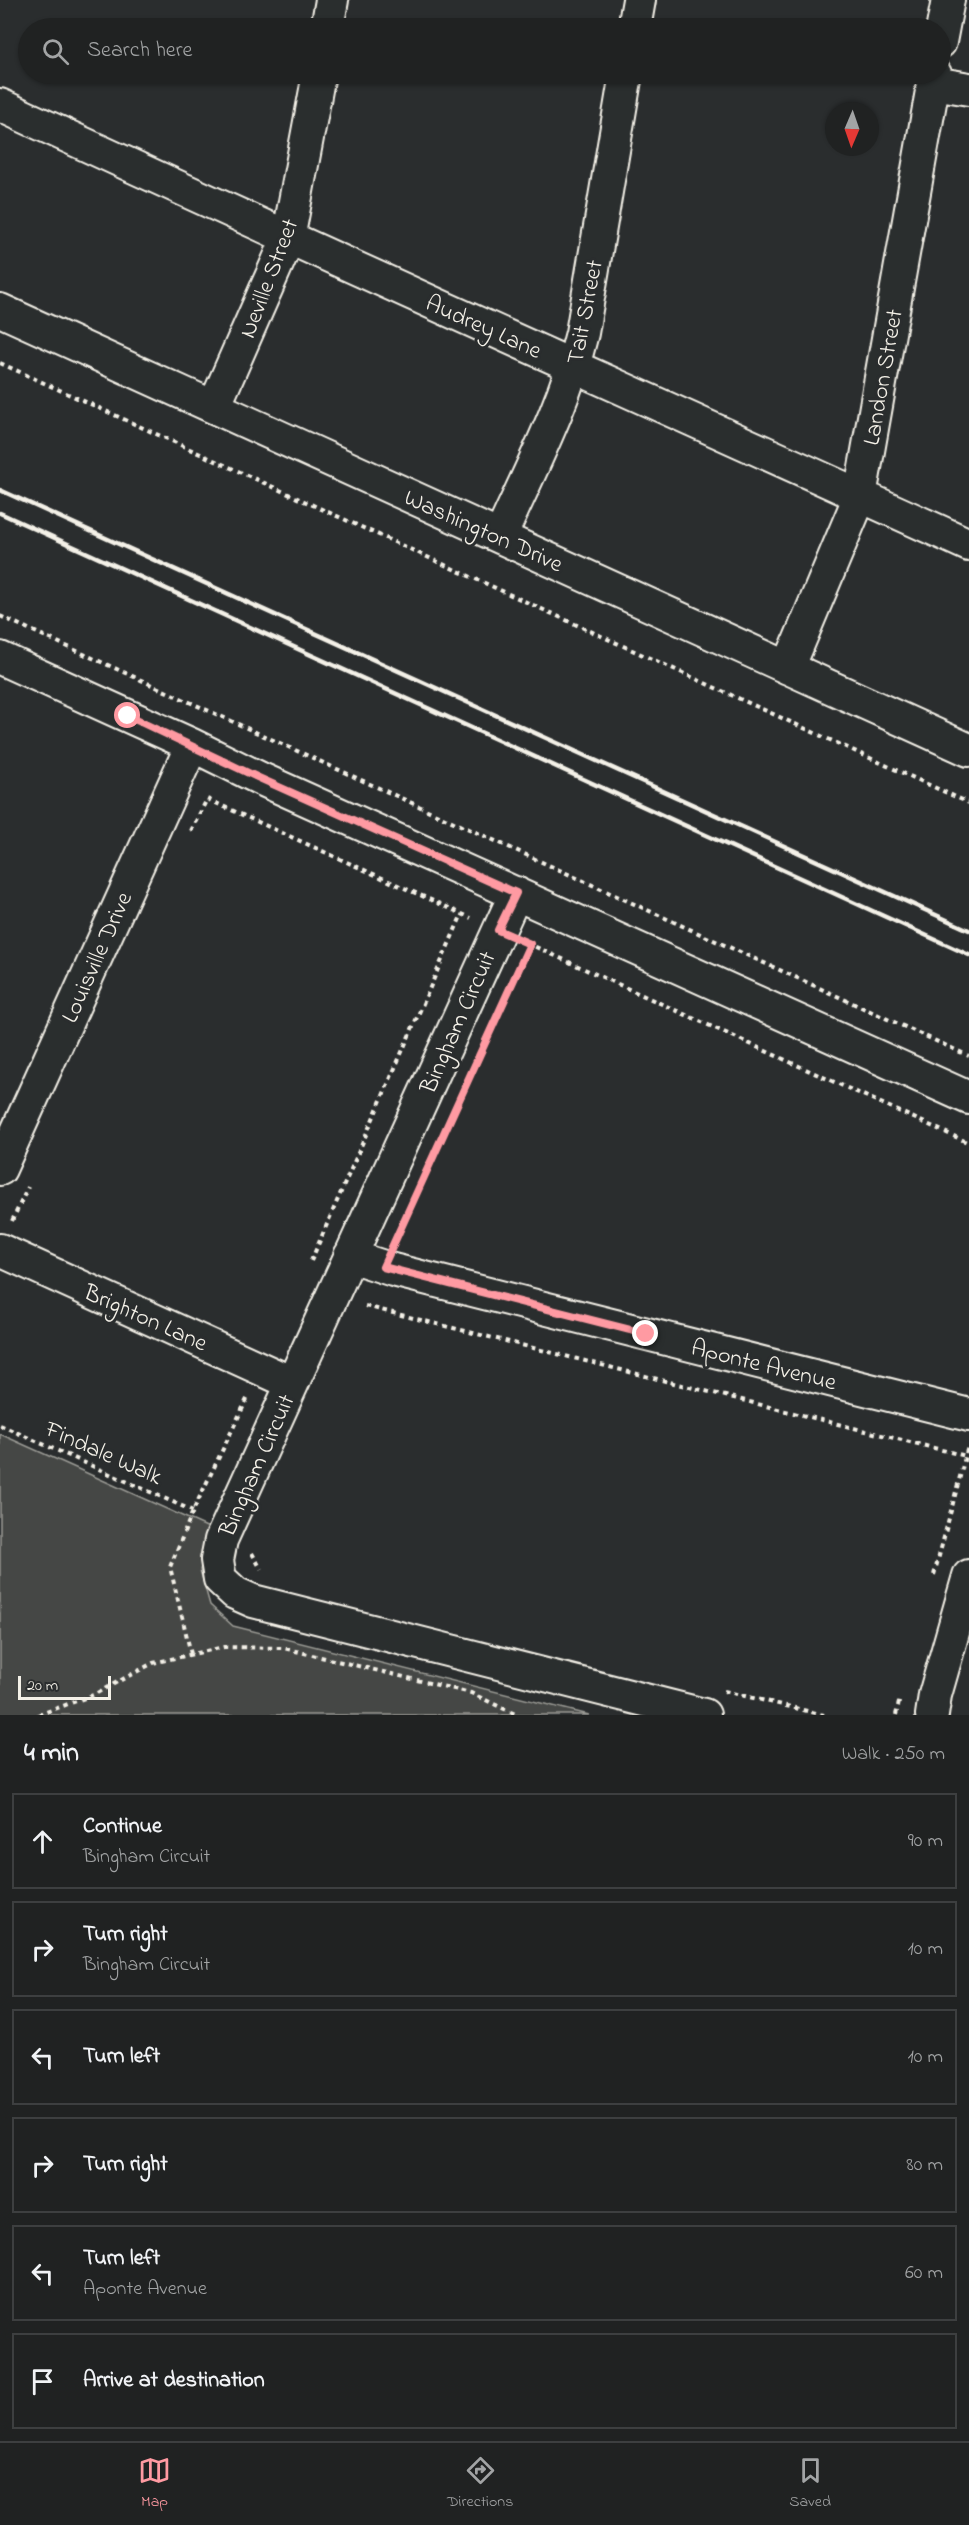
<!DOCTYPE html>
<html lang="en">
<head>
<meta charset="utf-8">
<style>
  :root { --surface:#202222; --page:#2d2f2f; --text:#f1f3f6; --muted:#a2a4a5; --line:#3d3f40; --accent:#ff9aa2 }
  body { margin:0; font-family:"Indie Flower",sans-serif; background:var(--page); color:var(--text) }
  .compass { position:absolute; left:825px; top:102px; width:54px; height:54px; border-radius:50%; background:var(--surface); box-shadow:0 2px 4px #0004; rotate:182deg }
  .scale { position:absolute; left:18px; bottom:15px; width:93px; box-sizing:border-box; padding-left:6px; border:3px solid #f4f1e8; border-top:0; font-size:16px; line-height:21px; white-space:nowrap; color:#f4f1e8; -webkit-text-stroke:4px #2a2d2e; paint-order:stroke }
  .stop { position:absolute; width:18px; height:18px; margin:-14px; border:4px solid #ff9aa2; border-radius:50%; background:#fff }
  .stop.end { background:#ff9aa2; border-color:#fff; box-shadow:0 2px 6px #0008 }
  .list { margin:0; padding:0; list-style:none }
  h2 { display:flex; justify-content:space-between; align-items:center; height:78px; margin:0; padding:0 24px; font-size:26px }
  h2 small { font-size:20px; font-weight:400; color:var(--muted) }
  .list li { display:grid; grid-template-columns:39px 1fr auto; gap:18px; align-items:center; box-sizing:border-box; height:96px; margin:0 12px 12px; padding:0 12px; border:2px solid var(--line); border-radius:0px }
  .list b { display:block; font-size:22px; white-space:nowrap }
  .list p { margin:0; font-size:20px; white-space:nowrap; color:var(--muted) }
  .list em { font-size:20px; font-style:normal; color:var(--muted) }
  .icon { flex:none; width:33px; height:33px; fill:none; stroke:currentColor; stroke-width:2; stroke-linecap:round; stroke-linejoin:round }
  .map { position:relative; flex:none; width:969px; height:1715px; overflow:hidden }
  .search { position:absolute; background:var(--surface); box-shadow:0 2px 4px #0004; left:18px; right:18px; top:18px; height:66px; display:flex; align-items:center; gap:15px; box-sizing:border-box; padding:0 21px; border-radius:33px; color:var(--muted); font-size:22px }
  .sheet { height:726px; background:var(--surface) }
  nav { display:flex; justify-content:space-around; align-items:center; box-sizing:border-box; height:84px; border-top:2px solid var(--line); background:var(--surface); font-size:16px; color:var(--muted) }
  nav a { display:grid; justify-items:center; gap:3px }
  nav .on { color:var(--accent) }
  .map>svg:first-child { display:block }
  .green { fill:#444645; stroke:#9c9c96; stroke-width:1.5 }
  .lines { fill:none; stroke-linecap:round; stroke-linejoin:round }
  .minor-casing { stroke:#f4f1e8; stroke-width:36 }
  .path { stroke:#f4f1e8; stroke-width:4; stroke-dasharray:4.5 4.5; stroke-linecap:butt }
  .minor { stroke:#2a2d2e; stroke-width:32 }
  .rail { stroke:#f4f1e8; stroke-width:4.5 }
  .route { stroke:#ff9aa2; stroke-width:8 }
  .labels { text-anchor:middle; stroke-width:6; stroke-linejoin:round; paint-order:stroke }
  .street-label { font-size:24px; fill:#f4f1e8; stroke:#2a2d2e }
</style>
</head>
<body>
<div class="map">
<svg width="969" height="1715" viewBox="0 0 969 1715">
  <rect width="100%" height="100%" fill="#2a2d2e"/>
  <filter id="ink" filterUnits="userSpaceOnUse"><feTurbulence type="fractalNoise" baseFrequency=".0167" numOctaves="2"/><feDisplacementMap in="SourceGraphic" scale="12" xChannelSelector="R" yChannelSelector="G"/><feConvolveMatrix kernelMatrix="1 2 1 2 8 2 1 2 1" color-interpolation-filters="sRGB"/></filter>
  <g filter="url(#ink)">
    <path class="green" d="M0,1434L211,1529L200,1570L210,1605L233,1626L589,1715H0Z"/>
    <g class="lines">
      <g class="minor-casing">
        <path id="minor" d="M327,28L332,0
          M634,28L639,0
          M940,42L948,0
          M934,83L969,89
          M0,105C322,255 646,398 969,545
          M0,310L969,750
          M214,407L288,239L319,74
          M500,537C530,470 565,404 582,333L626,74
          M0,658L192,745L259,778L969,1098
          M788,668L860,496L935,74
          M516,893L221,1540L217,1560L220,1579L235,1593L253,1601L704,1715
          M0,1169L192,745
          M0,1250L292,1383
          M350,1256L393,1270L969,1415
          M932,1715L935,1695L969,1576"/>
      </g>
      <path class="path" d="M0,363L969,803
        M0,616L969,1056
        M191,831L207,799L471,918
        M527,943L969,1143
        M517,974L530,944
        M12,1221L28,1187
        M311,1261L462,914
        M365,1306L966,1456
        M0,1425L193,1511
        M252,1553L261,1569
        M934,1575L968,1446
        M191,1654L170,1567L193,1511L249,1395
        M724,1691L824,1715
        M38,1715L93,1695L153,1663L224,1647L283,1648L471,1693L517,1715
        M896,1715L900,1698"/>
      <use href="#minor" class="minor"/>
      <path class="rail" d="M0,490L969,930
        M0,513L969,955"/>
    </g>
  </g>
  <g class="lines" filter="url(#ink)">
    <path class="route" d="M128,716L259,778L516,893L498,930L530,944L383,1267L646,1334"/>
  </g>
  <g class="labels">
    <g class="street-label">
      <text transform="translate(268 278) rotate(-69)" y="8">Neville Street</text>
      <text transform="translate(584 312) rotate(-79)" y="8">Tait Street</text>
      <text transform="translate(484 326) rotate(24)" y="8">Audrey Lane</text>
      <text transform="translate(882 377) rotate(-80)" y="8">Landon Street</text>
      <text transform="translate(484 530) rotate(24)" y="8">Washington Drive</text>
      <text transform="translate(96 957) rotate(-66)" y="8">Louisville Drive</text>
      <text transform="translate(457 1022) rotate(-66)" y="8">Bingham Circuit</text>
      <text transform="translate(146 1317) rotate(24)" y="8">Brighton Lane</text>
      <text transform="translate(764 1364) rotate(14)" y="8">Aponte Avenue</text>
      <text transform="translate(104 1452) rotate(24)" y="8">Findale Walk</text>
      <text transform="translate(256 1465) rotate(-66)" y="8">Bingham Circuit</text>
    </g>
  </g>
</svg>
<svg class="compass" viewBox="-18 -18 36 36"><path d="M0-13l5 13h-10z" fill="#e53935"/><path d="M0 13l5-13h-10z" fill="#a2a4a5"/></svg>
<div class="scale">20 m</div>
<div class="stop" style="left:128px;top:716px"></div>
<div class="stop end" style="left:646px;top:1334px"></div>
<div class="search"><svg class="icon" aria-label="search" viewBox="0 0 24 24"><circle cx="10" cy="10" r="6"/><path d="M15 15l6 6"/></svg>Search here</div>
</div>
<section class="sheet">
<h2>4 min<small>Walk · 250 m</small></h2>
<ul class="list">
<li><svg class="icon" aria-label="ahead" viewBox="0 0 24 24"><path d="M12 20V5M6 11l6-6 6 6"/></svg><div><b>Continue</b><p>Bingham Circuit</p></div><em>90 m</em></li>
<li><svg class="icon" aria-label="right" viewBox="0 0 24 24"><path d="M7 20v-9h11M14 6l5 5-5 5"/></svg><div><b>Turn right</b><p>Bingham Circuit</p></div><em>10 m</em></li>
<li><svg class="icon" aria-label="left" viewBox="0 0 24 24"><path d="M17 20v-9H6M10 6l-5 5 5 5"/></svg><div><b>Turn left</b></div><em>10 m</em></li>
<li><svg class="icon" aria-label="right" viewBox="0 0 24 24"><path d="M7 20v-9h11M14 6l5 5-5 5"/></svg><div><b>Turn right</b></div><em>80 m</em></li>
<li><svg class="icon" aria-label="left" viewBox="0 0 24 24"><path d="M17 20v-9H6M10 6l-5 5 5 5"/></svg><div><b>Turn left</b><p>Aponte Avenue</p></div><em>60 m</em></li>
<li><svg class="icon" aria-label="arrive" viewBox="0 0 24 24"><path d="M6 21V4h12l-3 4 3 4H6"/></svg><div><b>Arrive at destination</b></div></li>
</ul>
</section>
<nav>
<a class="on"><svg class="icon" aria-label="map" viewBox="0 0 24 24"><path d="M3 6l6-2 6 2 6-2v14l-6 2-6-2-6 2zM9 4v14M15 6v14"/></svg>Map</a>
<a><svg class="icon" aria-label="directions" viewBox="0 0 24 24"><path d="M12 3l9 9-9 9-9-9zM9 14v-3h6M13 9l2 2-2 2"/></svg>Directions</a>
<a><svg class="icon" aria-label="saved" viewBox="0 0 24 24"><path d="M7 4h10v16l-5-4-5 4z"/></svg>Saved</a>
</nav>
</body>
</html>
